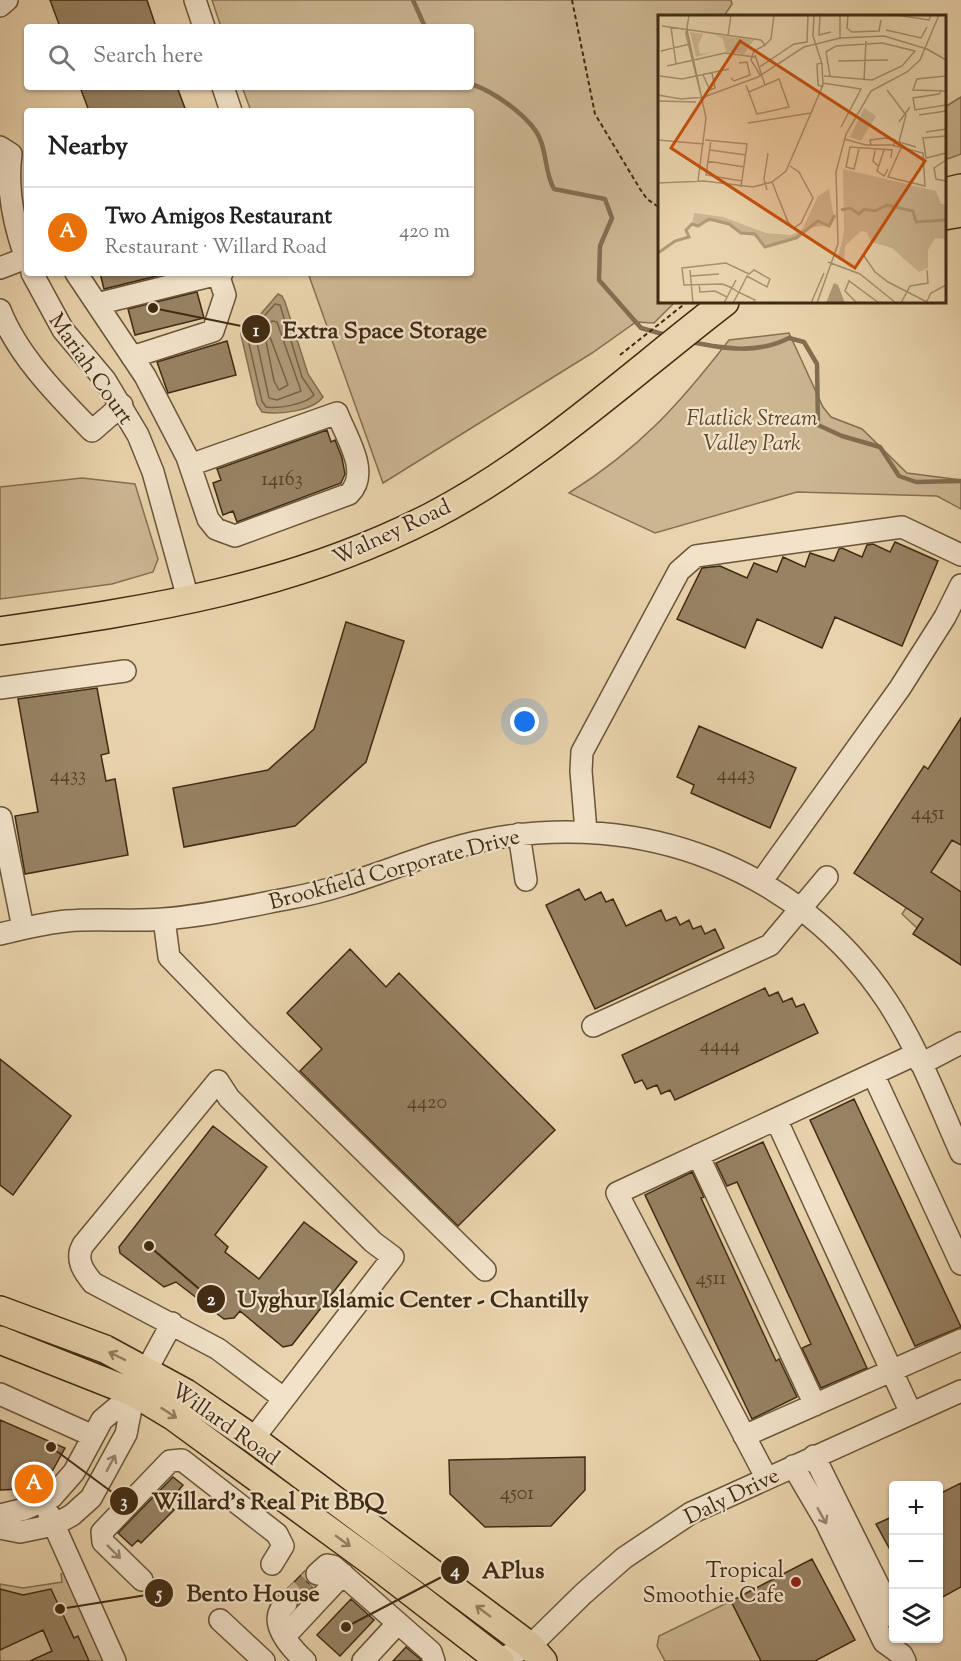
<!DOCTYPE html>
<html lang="en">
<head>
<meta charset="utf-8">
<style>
  :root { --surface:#fff; --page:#f6f6f6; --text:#202124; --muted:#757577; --line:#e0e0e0; --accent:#8f2418 }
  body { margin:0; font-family:"Sorts Mill Goudy",serif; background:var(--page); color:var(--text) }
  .controls { position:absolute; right:18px; bottom:18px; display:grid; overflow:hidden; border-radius:6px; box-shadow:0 2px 4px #0004 }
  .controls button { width:54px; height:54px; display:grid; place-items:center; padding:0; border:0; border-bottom:2px solid var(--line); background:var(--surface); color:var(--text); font:30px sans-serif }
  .you { position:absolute; left:525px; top:722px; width:21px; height:21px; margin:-15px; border:4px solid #fff; border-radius:50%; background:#1a73e8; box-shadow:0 0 0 9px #1a73e833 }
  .badge { display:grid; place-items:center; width:39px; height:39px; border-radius:50%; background:var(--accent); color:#fff; font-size:20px; font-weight:700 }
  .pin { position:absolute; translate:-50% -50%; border:3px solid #fff; box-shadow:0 2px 6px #0006 }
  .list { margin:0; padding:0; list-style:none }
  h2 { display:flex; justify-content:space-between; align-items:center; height:78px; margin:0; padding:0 24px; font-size:26px }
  h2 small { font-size:20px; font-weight:400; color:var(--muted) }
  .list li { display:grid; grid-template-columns:39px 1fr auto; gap:18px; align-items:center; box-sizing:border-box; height:90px; padding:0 24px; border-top:2px solid var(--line) }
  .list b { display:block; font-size:22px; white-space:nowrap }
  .list p { margin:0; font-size:20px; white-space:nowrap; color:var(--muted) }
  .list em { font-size:20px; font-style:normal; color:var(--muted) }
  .icon { flex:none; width:33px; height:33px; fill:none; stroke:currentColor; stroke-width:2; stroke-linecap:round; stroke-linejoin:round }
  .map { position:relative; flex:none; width:961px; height:1661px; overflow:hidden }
  .search { position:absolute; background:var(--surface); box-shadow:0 2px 4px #0004; left:24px; top:24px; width:450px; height:66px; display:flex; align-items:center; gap:15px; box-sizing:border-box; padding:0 21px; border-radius:6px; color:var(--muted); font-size:22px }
  .panel { position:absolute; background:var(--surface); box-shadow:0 2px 4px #0004; left:24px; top:108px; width:450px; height:168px; border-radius:6px }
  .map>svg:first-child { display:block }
  .green { fill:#ccb692; stroke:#867052; stroke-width:1.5 }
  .water { fill:#af9a78; stroke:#826e50; stroke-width:1.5 }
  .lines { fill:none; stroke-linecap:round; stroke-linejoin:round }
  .shore { stroke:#776246; stroke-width:1.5 }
  .stream { stroke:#826e50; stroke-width:4.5 }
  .building { fill:#978263; stroke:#3f2b13; stroke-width:1.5 }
  .minor-tunnel { stroke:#c7b18d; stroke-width:21; stroke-dasharray:21 10; stroke-linecap:butt }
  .minor-casing { stroke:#6a5539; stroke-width:24 }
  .major-casing { stroke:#3f2b13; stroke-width:30 }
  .path { stroke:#3f2b13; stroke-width:2; stroke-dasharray:4.5 3; stroke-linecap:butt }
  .minor { stroke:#f1e2c9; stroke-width:21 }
  .major { stroke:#e9d3ac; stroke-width:27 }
  .oneway { stroke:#947f60 }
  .oneway2 { stroke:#98866e }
  .poi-dot { fill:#8f2418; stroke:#f1e2c9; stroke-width:2 }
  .labels { text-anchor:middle; stroke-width:4.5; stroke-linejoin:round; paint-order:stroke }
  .number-label { font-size:20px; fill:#554127 }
  .street-label { font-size:22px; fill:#3f2b13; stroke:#f1e2c9 }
  .park-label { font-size:22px; font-style:italic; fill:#5b472c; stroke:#f1e2c9 }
  .poi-label { font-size:22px; fill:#3f2b13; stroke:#f1e2c9; text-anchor:end }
  .inset-river { fill:none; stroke:#af9a78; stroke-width:3 }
  .inset-road { fill:none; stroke:#a5906f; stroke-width:1.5 }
  .view { fill:#c6500d; fill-opacity:0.15; stroke:#c6500d; stroke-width:3 }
  .inset-edge { fill:none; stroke:#3f2b13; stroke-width:3 }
  .leader { fill:none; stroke:#3f2b13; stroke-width:2 }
  .callout-dot { fill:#3f2b13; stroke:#f1e2c9; stroke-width:2 }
  .mark-label { font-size:18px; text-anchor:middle; font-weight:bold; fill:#fff }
  .callout-label { font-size:24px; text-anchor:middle; font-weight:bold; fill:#3f2b13; stroke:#f1e2c9; stroke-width:4.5; stroke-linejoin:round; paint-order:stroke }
</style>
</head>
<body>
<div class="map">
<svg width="961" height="1661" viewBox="0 0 961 1661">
  <rect width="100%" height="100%" fill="#e9d3ac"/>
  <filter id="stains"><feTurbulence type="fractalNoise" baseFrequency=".00333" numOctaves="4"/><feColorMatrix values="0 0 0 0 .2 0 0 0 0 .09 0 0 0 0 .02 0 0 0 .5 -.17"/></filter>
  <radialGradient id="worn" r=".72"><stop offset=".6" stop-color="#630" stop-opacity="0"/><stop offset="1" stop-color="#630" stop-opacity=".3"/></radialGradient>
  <path class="green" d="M212,0H731L732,4L724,16H660V302H675L654,323L636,322L592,353L383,483L308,273H471V111H251L242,87H471V27H221Z
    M961,97V154L945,160V107Z
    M789,333L823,407L831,417L862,429L907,473L961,480V509L937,496L797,492L655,533L569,493C640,448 678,406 729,340Z
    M82,478L135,484L158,559L153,572L112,584L0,599V487Z
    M952,840L961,845V892L947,883L917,928L902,914Z
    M67,1571L107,1661H0V1584L23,1588L62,1582L61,1574Z
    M731,1601L761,1661H665L657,1646L659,1636Z"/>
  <path class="water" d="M278,294L282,296L285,302L308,374L323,397C313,411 278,415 262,412L257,404L241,335V331L259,316Z"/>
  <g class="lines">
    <path class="shore" d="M275,304L280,305L302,377L314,395C306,404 279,409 266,407L262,401L247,335Z
      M272,321L277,322L301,391L277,400L269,398L256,338Z
      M270,337L288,385L279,390L274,381L266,341Z"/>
    <path class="stream" d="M413,0L425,27
      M471,84C493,91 531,117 540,139C547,155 545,173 554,189L605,199L612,218L600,246L599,280L641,328L666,335
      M691,342C725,349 758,354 789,338L804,342L817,364L818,425L842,436L880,447L899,476L916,482L961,481"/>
  </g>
  <path class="building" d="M50,0H147L156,27H60Z
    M80,87H177L186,111H89Z
    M100,273H169L104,289Z
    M197,292L204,318L135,335L128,309Z
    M227,341L236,375L168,393L157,362Z
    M327,430L331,442L335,440L342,458L345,474L341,483L237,522L233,511L223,515L213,483L221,480L217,469Z
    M895,542L938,561L902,646L835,617L822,648L757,619L745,648L677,619L702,568L720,566L747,578L754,563L777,572L783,557L805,567L810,553L834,561L839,549L842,548L862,557L867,545L873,544L890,552Z
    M346,622L404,641L366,762L295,826L184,847L173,788L268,770L314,729Z
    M97,688L109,753L101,755L106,781L115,779L128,855L25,874L15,816L38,812L18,699Z
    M961,718V845L952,840L931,872L961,892V965L913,934L923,919L854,873L924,766L928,769Z
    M699,726L796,768L770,828L691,793L694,785L677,777Z
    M579,889L585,900L601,892L606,902L613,899L626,926L661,910L666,921L676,917L680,925L689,920L693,929L701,926L705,934L715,929L724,948L595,1009L546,905Z
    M350,949L386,987L399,973L555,1130L458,1226L300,1071L322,1049L287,1013Z
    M765,988L769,996L778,992L783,1002L792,998L796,1007L804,1004L818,1033L675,1100L670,1090L661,1094L657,1085L647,1089L642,1080L635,1083L622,1055Z
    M0,1059L71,1116L13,1195L0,1185Z
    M854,1099L961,1327L915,1346L810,1120Z
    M213,1126L267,1167L215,1235L228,1247L225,1252L259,1279L304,1222L357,1262L292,1345L283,1347L240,1311L234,1318L224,1319L176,1282L164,1287L120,1253L119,1247Z
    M763,1142L867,1368L821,1388L802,1348L811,1344L737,1182L727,1186L716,1163Z
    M692,1172L704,1197L701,1198L776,1361L779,1359L797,1397L752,1419L645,1195Z
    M0,1420L65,1448L49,1477L23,1489L0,1490Z
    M585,1457V1490L551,1526L485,1527L450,1494L449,1460Z
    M173,1477L183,1485L178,1491L182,1495L170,1506L174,1510L141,1543L138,1540L132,1546L118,1533Z
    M961,1483V1587L939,1599V1494Z
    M894,1516V1557L876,1524Z
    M812,1559L855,1640L815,1661H761L731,1601Z
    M305,1571L307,1582L314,1586L298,1603L294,1594L284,1592Z
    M0,1589L23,1595L51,1589L74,1638L78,1636L89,1661H30L52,1651L43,1630L0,1650Z
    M351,1599L374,1620L340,1656L317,1635Z
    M406,1647L420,1659L421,1661H393Z"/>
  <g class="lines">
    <path class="minor-tunnel" d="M286,1604L317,1574"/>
    <g class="minor-casing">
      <path id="minor" d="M195,0L204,27
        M0,6L7,0
        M223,87L231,111
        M0,147L11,154C6,191 14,226 27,261
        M0,268L26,258
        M32,273L63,330L105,380L138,435L153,472L189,602
        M76,273L145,376L187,457L208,519L216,529L235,536L349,494C371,473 346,437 337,413L190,465
        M97,304L222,273
        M0,310C18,356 58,396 92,431L122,405
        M132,357L213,331L225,295L218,274
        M0,688L125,671
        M1,818L23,928
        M586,831L581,771L582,752L679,571L696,556L902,527L961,555
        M519,834L526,880
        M761,882L900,688L945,617L961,585
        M164,919L169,957L242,1032L485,1270
        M0,934C22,929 44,923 67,921C98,918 131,922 163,919C205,916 249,906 291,898C359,886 420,853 486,840C640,809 799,868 887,1001C918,1048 938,1102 961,1153
        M593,1026L770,945L827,877
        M921,1064L961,1043
        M873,1074L961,1264
        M776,1119L911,1413
        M698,1155L815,1405
        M0,1394L93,1436
        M744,1436L961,1340
        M253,1439L393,1257L373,1242L229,1098L218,1081L83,1245C75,1259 83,1271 93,1283L218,1349L283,1398
        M814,1456L894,1617
        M793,1466L826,1522L884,1642L902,1655L905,1661
        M766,1477L617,1193L916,1054
        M49,1514L115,1661
        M0,1515L25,1509L52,1497L74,1472L102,1420L134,1393
        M0,1528L20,1532L54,1525L72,1515L91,1498L126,1434L134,1393L172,1323
        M317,1574L327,1565L333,1566L398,1623
        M142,1580L103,1542L102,1532L170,1461L182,1460L277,1534L283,1546L272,1564
        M286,1604C265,1620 291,1648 305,1661
        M220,1620L264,1661
        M285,1636L343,1574
        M363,1661L398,1623L431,1652L434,1661
        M495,1661L530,1646L583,1594L624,1558L691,1513L961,1391"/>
    </g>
    <g class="major-casing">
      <path id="major" d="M944,192L961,188
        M944,216L961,213
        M0,631C153,609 292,588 432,516C539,460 630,375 725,302
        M0,1310L105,1349L186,1393L253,1439L530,1646L543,1661
        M0,1340L134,1393L174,1417L376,1565L500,1661"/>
    </g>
    <path class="path" d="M572,0L595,114L640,189L647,199L660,208
      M620,355L687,302"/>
    <use href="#minor" class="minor"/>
    <use href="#major" class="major"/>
  </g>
  <defs><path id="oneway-shaft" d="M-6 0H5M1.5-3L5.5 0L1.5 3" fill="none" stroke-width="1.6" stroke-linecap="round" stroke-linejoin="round" transform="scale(1.5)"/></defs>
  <g class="oneway">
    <use href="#oneway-shaft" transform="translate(117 1356) rotate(-154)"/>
    <use href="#oneway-shaft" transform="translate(169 1413) rotate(33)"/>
    <use href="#oneway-shaft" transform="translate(343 1541) rotate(36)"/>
    <use href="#oneway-shaft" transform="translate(483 1611) rotate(-143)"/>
  </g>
  <g class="oneway2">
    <use href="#oneway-shaft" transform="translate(111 1463) rotate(-62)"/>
    <use href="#oneway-shaft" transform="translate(822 1516) rotate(61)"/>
    <use href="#oneway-shaft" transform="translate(114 1552) rotate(45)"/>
  </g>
  <circle class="poi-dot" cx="796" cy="1582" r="6"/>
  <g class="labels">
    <g class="number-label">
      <text x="282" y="485">14163</text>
      <text x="736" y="780">4443</text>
      <text x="68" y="781">4433</text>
      <text x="928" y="819">4451</text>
      <text x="720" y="1051">4444</text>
      <text x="427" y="1108">4420</text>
      <text x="711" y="1284">4511</text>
      <text x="517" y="1499">4501</text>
    </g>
    <g class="street-label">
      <text transform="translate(92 368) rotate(55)" y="8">Mariah Court</text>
      <text transform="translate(391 531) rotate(-25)" y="8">Walney Road</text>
      <text transform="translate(394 868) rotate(-15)" y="8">Brookfield Corporate Drive</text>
      <text transform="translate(226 1423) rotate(35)" y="8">Willard Road</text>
      <text transform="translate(731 1495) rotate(-26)" y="8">Daly Drive</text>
    </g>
    <g class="park-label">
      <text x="752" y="425">Flatlick Stream<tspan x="752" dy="25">Valley Park</tspan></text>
    </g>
    <g class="poi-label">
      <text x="784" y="1577">Tropical<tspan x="784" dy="25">Smoothie Cafe</tspan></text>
    </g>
  </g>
  <g transform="translate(658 15)">
    <rect width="288" height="288" fill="#e9d3ac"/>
    <path d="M32,17L45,19L40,31L42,39L54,37L38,42ZM57,20L96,25L86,39L68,37L65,24ZM206,93L218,101L203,126L192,122ZM185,154L278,176L283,189H288V224L277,223L270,235V253L261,257L234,233L213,227L209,217L203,216L187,231L186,247L180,244L186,217ZM171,174L176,203L173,210L149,213L140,224L130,227L108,232L97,221L82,219L70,209L54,206L34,211L36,198L65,202L108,218L133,220L144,215L160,181Z" fill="#ccb692"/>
    <path d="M176,268L180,270L187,288H168Z" fill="#af9a78"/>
    <path class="inset-river" d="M183,195L192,193L201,199L206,194L217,196L229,190L255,196L258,207L288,205M0,238L17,226L31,222L28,215L34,209L40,211L51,204L71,209L83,218L97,219L107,232L138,223L160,206L171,211L177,200"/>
    <path class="inset-road" d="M31,0L28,19L44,84M162,0L161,20L173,17M190,0L189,13L194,17L221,16L223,5M238,0L271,5L273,0M4,11L103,25L107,30L96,36L93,45L102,60M13,12L18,49M29,15L48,103L40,166M228,15L263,23L269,12M70,21L73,0M182,23V0M107,30L113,24L116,0M269,34L288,45M3,36L32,29M97,40L107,70M180,46L230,45M164,48L159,49L160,70L165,72M9,51L67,38L97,42M100,53L136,29L149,27L150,0M45,60L52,75L57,73L54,58M2,61L24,64L71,54M166,61L214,65L244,51L257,36L224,28L178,31L168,37L172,61M288,61L259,64L255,75L288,76M73,63L76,66L92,60L89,47L81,48M206,65L208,26M165,68L203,74L183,112M88,70L99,99L131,92L121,64L91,77M229,75L248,100L241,127L258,132M284,75L281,79L255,83L257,95L288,90M0,80L23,84L46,82L100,62L146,32L182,23L226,21L269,34M0,86L38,87M261,100L288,96M241,107L252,92M90,108L153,98M268,117L288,114M288,121L265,123L268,143L288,138M186,124L208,130H234L265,138L267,171L230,162L243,133M0,125L46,129M47,125L89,129L83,172M53,125L48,160L84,166M213,130L212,125L227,123L237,125L236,130M201,134L196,154L188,152L192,132L234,135L233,143M52,135L88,140M217,135L215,146L220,151M226,135L219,156L226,161L230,154M288,145L276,153L278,164L288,166M49,146L86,152M114,167L130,207L136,213L143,208L155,183L141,157L132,151M0,168L46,166L95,172L114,167L128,156L165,70L164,49L155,21L156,0M109,175L106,164L110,138M206,241L217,257L230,267L271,288M170,247L202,259L238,288M32,255L35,288M33,261L61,259M41,269L42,277L57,276L69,282M269,286L273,278L288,270M66,288L78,265M75,288L81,277L89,261L109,272L112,264L96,255L91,259L68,248L24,253L26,270L64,269L67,270L74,273L80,277H81L82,278L97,285L96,288M153,288L166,258M159,288L180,229L178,157L188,119L213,76L249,57L262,45L281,0M199,288L187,276L191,266L221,288M243,288L252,271L270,268L269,255"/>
    <path class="view" d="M82,26L267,146L197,253L13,133Z"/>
    <rect width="288" height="288" class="inset-edge"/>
  </g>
  <path class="leader" d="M153 308L256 329M149 1246L211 1299M51 1447L124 1501M346 1627L455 1570M60 1609L159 1593"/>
  <g class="callout-dot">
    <circle cx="153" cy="308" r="6"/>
    <circle cx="149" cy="1246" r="6"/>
    <circle cx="51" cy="1447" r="6"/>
    <circle cx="346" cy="1627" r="6"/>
    <circle cx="60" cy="1609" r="6"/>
    <circle cx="256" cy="329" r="15"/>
    <circle cx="211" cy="1299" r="15"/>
    <circle cx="124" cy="1501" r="15"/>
    <circle cx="455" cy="1570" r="15"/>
    <circle cx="159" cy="1593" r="15"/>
  </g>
  <g class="mark-label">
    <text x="256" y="336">1</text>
    <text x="211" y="1305">2</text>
    <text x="124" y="1507">3</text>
    <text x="455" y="1576">4</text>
    <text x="159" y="1599">5</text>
  </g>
  <g class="callout-label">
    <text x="385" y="338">Extra Space Storage</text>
    <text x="413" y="1307">Uyghur Islamic Center - Chantilly</text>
    <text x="268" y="1509">Willard's Real Pit BBQ</text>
    <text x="513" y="1578">APlus</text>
    <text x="253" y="1601">Bento House</text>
  </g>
  <rect width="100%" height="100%" filter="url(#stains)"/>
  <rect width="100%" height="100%" fill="url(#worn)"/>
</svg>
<div class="controls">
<button>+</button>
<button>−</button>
<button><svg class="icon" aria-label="layers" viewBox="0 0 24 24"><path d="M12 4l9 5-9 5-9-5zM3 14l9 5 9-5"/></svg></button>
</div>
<div class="you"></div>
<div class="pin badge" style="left:34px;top:1484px;background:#e8710a">A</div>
<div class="search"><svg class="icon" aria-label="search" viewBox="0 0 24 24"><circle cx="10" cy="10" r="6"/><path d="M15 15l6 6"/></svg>Search here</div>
<section class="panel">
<h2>Nearby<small></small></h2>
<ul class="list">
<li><span class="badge" style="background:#e8710a">A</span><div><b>Two Amigos Restaurant</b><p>Restaurant · Willard Road</p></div><em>420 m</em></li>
</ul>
</section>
</div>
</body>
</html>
